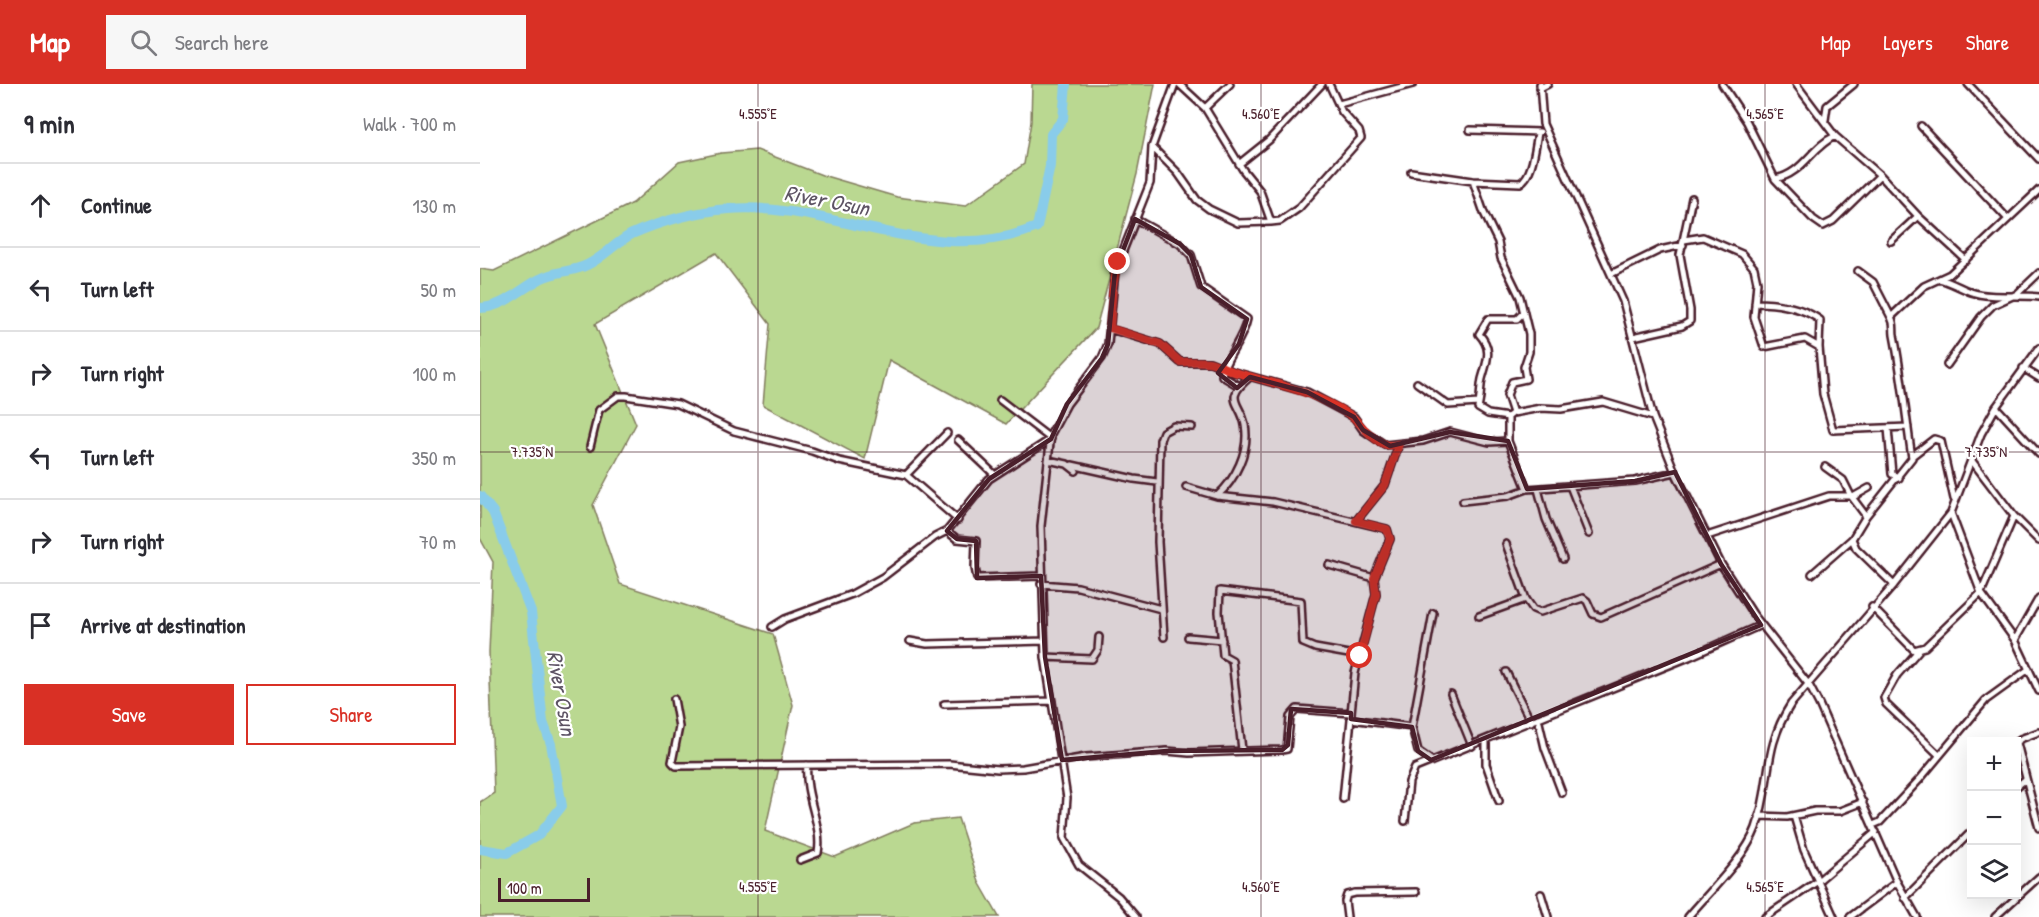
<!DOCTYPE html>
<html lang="en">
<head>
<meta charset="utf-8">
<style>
  :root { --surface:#fff; --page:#f7f7f7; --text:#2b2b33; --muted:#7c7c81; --line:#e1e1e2; --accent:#d93025 }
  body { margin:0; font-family:"Patrick Hand",sans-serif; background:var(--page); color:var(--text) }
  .controls { position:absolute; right:18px; bottom:18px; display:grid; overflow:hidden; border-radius:0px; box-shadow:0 6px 24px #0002 }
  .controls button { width:54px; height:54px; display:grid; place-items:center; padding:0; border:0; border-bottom:2px solid var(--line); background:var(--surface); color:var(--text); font:30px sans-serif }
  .scale { position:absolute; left:18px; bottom:15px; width:92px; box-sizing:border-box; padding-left:6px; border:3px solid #4a1f2b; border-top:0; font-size:16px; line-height:21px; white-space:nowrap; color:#4a1f2b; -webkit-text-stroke:4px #fff; paint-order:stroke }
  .stop { position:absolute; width:18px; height:18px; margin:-14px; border:4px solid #d93025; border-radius:50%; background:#fff }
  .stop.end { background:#d93025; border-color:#fff; box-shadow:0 2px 6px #0008 }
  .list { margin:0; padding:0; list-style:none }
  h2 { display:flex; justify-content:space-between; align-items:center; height:78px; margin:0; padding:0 24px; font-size:26px }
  h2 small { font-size:20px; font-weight:400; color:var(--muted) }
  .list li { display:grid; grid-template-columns:39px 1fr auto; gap:18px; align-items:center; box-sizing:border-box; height:84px; padding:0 24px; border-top:2px solid var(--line) }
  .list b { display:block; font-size:22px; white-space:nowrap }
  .list em { font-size:20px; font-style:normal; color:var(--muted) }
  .actions { display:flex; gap:12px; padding:18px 24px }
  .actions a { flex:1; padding:14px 0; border:2px solid var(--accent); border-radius:0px; text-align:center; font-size:21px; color:var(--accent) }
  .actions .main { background:var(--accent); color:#fff }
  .icon { flex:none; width:33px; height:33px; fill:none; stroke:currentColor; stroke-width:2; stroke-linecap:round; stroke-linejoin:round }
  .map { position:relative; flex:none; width:1559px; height:833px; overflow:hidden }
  header { display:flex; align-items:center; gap:36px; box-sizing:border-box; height:84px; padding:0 30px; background:var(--accent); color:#fff }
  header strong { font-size:28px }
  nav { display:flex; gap:33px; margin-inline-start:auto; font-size:21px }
  .search { width:420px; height:54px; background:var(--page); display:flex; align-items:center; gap:15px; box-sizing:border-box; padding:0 21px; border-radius:0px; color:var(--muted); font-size:22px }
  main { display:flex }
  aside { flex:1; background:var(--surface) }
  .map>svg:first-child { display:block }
  .green { fill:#bad891; stroke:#827c5e; stroke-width:1.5 }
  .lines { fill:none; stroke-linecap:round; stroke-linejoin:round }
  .river { stroke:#89ccea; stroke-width:10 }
  .minor-casing { stroke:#4a1f2b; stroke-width:10 }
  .minor { stroke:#fff; stroke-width:5 }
  .route { stroke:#d93025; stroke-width:8 }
  .marked { fill:#4a1f2b; fill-opacity:0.2; stroke:#4a1f2b; stroke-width:4.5; stroke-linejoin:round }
  .ticks { fill:none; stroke:#4a1f2b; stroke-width:1.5; stroke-opacity:0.45 }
  .labels { text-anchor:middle; stroke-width:4.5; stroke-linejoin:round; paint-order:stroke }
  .water-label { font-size:22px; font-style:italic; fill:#5d5364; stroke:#fff }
  .ticks-label { font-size:15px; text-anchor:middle; fill:#4a1f2b; stroke:#fff; stroke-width:4.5; stroke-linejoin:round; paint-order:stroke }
</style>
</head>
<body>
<header>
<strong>Map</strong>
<div class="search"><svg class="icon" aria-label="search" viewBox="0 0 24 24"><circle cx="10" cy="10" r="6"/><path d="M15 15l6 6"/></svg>Search here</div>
<nav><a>Map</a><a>Layers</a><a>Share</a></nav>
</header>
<main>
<aside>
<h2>9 min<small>Walk · 700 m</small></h2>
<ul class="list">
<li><svg class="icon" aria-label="ahead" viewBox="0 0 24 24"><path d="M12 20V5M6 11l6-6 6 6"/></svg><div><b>Continue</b></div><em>130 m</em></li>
<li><svg class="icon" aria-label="left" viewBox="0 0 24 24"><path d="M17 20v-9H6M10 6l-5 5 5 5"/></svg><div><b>Turn left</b></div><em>50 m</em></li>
<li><svg class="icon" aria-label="right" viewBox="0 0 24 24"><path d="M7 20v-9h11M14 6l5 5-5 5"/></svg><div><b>Turn right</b></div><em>100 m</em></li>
<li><svg class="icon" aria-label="left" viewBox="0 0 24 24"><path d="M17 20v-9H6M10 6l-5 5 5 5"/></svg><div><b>Turn left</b></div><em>350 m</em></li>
<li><svg class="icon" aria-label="right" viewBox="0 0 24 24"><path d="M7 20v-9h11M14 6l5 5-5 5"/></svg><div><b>Turn right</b></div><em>70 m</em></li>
<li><svg class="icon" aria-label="arrive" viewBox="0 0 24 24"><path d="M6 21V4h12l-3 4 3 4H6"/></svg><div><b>Arrive at destination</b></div></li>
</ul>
<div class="actions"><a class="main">Save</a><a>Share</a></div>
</aside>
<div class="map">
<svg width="1559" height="833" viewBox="0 0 1559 833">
  <rect width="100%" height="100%" fill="#fff"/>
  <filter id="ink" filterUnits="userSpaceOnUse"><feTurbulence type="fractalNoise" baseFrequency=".0167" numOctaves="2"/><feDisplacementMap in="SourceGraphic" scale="12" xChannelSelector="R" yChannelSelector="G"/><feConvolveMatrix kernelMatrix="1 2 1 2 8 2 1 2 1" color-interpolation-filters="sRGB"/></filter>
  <g filter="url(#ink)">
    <path class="green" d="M552,0H675L657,90L616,244L526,340L409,276L385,375L283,321L290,240L236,169L115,240L156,340L113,421L140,500L293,550L313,621L285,747L355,773L434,739L478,734L499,798L519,833H0V718L14,709L9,568L13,478L0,454V185L14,187L153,119L199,78L241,69L277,66L342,91L417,113L485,122L544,80L551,38Z"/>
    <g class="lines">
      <path class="river" d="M0,224C24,223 39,206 60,195C74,187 93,188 107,181C124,173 136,158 152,150C181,137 218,127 249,125C353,117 452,186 557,143L570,82L571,50L583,35L586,0
        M0,412L13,428L51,528L63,638L71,660L82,722L59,751L27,769L0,765"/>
      <g class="minor-casing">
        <path id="minor" d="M699,0L725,24L763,86L780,107L791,138L800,137L819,124L881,54L879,47L862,28L849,0
          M1060,0L1063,40L1143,217L1173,333L1195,388L1241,480L1273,530L1329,601L1339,620L1417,798L1437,833
          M1242,0L1267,38L1295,95C1323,90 1331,63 1355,52
          M1316,0L1355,52L1400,91L1438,132L1486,176
          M1488,0L1559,75
          M1060,4L1068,0
          M859,20L933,0
          M725,24L750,0
          M1345,36L1347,22L1374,0
          M1441,42L1527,134
          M990,46L1060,48
          M672,63L698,89L717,116L729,125L758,139L791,138
          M759,80L789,56L842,0
          M931,88L993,97L1040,99C1053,92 1055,63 1058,49
          M1295,95L1333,135L1343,142L1353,137L1400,91
          M655,135L700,160L711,171L721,203L767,235C763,257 743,276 742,292L759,302
          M1204,156L1223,153L1262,170L1274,184L1277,198L1274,233L1284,263L1325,255L1339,263L1343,310L1353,346L1428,343
          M1411,157L1438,132
          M1378,187L1393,198L1411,233
          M1131,190L1180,166L1203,161
          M1459,195C1471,198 1480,204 1491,208C1512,215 1537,210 1559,213
          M1275,219C1297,219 1322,223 1340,236L1339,263
          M630,245L680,260L700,278H730L754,288L827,308L874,333L883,346L905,361L943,357L970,348L1009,358L1028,357V333L1033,329L1027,311L1032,298L1046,295L1044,283L1049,268V250L1040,213L1021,174L1018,158L1004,129L993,97
          M1153,253L1202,242L1210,237V226L1200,171L1212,114
          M1467,281L1501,233L1513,221L1537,210L1559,189
          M1543,284L1559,294
          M937,299L968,321L999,319
          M520,316L571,355
          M1516,323L1559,370
          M1033,329L1061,324L1081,325L1123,318L1173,333
          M1028,333L1008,330L998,324C1001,314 1000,304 1002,295C1007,277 1013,265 999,250L1008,235H1037L1044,228
          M1408,344L1412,390L1419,394
          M467,349L426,391L478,436
          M478,356L515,391
          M1028,357L1047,405
          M110,363L119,326L138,312H146L198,320L254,347L332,367L359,377L426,391
          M1432,372L1454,355L1461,357L1474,415
          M568,376L587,380L596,387
          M1492,377L1534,432L1559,457
          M592,381L654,395L677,398
          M1345,383L1363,396L1371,412
          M1090,402L1109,450
          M706,403L737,412L793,418L907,445L910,455L894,494
          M1058,405L1066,435L1083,475
          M737,412C755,396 770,367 765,341C761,318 742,316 770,293
          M1373,413L1389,404
          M983,417L1028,412L1047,405L1155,397L1195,388
          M1471,429L1501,509L1535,556L1559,607
          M876,437L905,401L919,360
          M467,447L477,455L496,457L495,484L497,494L561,492
          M1227,452L1349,412H1371L1386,432
          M1026,460L1046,515
          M849,481L894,494L896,510L875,589L871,629
          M1332,490L1372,455
          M561,500L598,503L681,525
          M1414,501L1376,464L1372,455L1386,432L1432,374C1426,333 1422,292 1414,251C1413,244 1415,240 1411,233L1444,202L1470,190L1559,106
          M1392,523L1434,566L1445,563L1501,509L1534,432
          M999,532L1046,515L1053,525L1060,528L1103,514L1107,517L1113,530L1121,533L1241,480
          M292,543L305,535L372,510L403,493L455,453L467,447L509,395L571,355
          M684,553L678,458L680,356L683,348L694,342L712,343
          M708,553L742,556
          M1535,556L1559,514
          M430,557L447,560L564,557
          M1439,566L1417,591L1404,614L1406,620L1459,671
          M565,573L612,575L618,566L619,553
          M1026,588L1051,638
          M971,610L992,662
          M194,615L199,643L192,678L196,682L469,680L518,685L543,684L606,673L687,667L709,669L802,666L807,665L810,633L817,625L871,629V635L932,643
          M464,620L572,617
          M1058,634L1065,664L1082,709
          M1559,648L1540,655L1537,659L1559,744
          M1006,656V680L1019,717
          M762,666L752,576L743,571L739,528L740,507L821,517L823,559L835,564L880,572
          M951,676L938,667L932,643L953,529
          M1536,703L1546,695
          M863,715L871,635
          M1279,732L1307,733L1335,727H1360L1383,718
          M1314,732L1324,766L1354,833
          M925,737L929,698L935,684L1209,573L1281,541
          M1393,741L1400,738L1440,695L1506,616L1549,585
          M320,776L338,769C343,741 324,713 327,681
          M1061,810L1068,833
          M1425,814L1492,747
          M656,833L639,813L599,781L584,754L587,714L565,573L561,442L571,350L587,320L622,274L628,260L635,187L670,99L672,63L695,0
          M867,833L865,817L867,811L875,809L936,808
          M1208,833C1229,808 1265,774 1276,744C1292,700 1282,665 1311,620L1414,501L1471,429L1501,350L1516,323L1559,264
          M1285,833L1338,797L1396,748
          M1370,833L1417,798
          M1515,833L1559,793"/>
      </g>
      <use href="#minor" class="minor"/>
    </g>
  </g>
  <g class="lines" filter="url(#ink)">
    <path class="route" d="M638,178L633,202L630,244L680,260L700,278C709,278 719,277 728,278C738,279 748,287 758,289C796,300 833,308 867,329C884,339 896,368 919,360L905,401L876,437L907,445L910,455L894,494L896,510L880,572"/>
  </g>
  <path class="marked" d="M655,135L700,160L711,171L721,203L767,235L759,260L738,289L757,304L770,293L827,308L874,333L883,346L910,362L970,348L1028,357L1047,405L1155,397L1195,388L1241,480L1281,541L951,676L938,667L932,643L871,635V629L811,625L808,661L802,666L687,667L582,676L565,573L561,492L497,494L496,457L477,455L467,447L509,395L571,355L587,320L622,274L628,260L635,187Z"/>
  <path class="ticks" d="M278,0V833M781,0V833M1285,0V833M0,368H1559"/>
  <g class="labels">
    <g class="water-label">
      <text transform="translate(347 116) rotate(11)" y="8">River Osun</text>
      <text transform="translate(82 609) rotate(80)" y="8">River Osun</text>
    </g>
  </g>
  <g class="ticks-label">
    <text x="278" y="35">4.555°E</text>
    <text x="781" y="35">4.560°E</text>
    <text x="1285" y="35">4.565°E</text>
    <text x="52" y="373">7.735°N</text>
    <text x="1506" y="373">7.735°N</text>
    <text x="278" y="808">4.555°E</text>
    <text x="781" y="808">4.560°E</text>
    <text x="1285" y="808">4.565°E</text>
  </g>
</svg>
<div class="controls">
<button>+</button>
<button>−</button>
<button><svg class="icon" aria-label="layers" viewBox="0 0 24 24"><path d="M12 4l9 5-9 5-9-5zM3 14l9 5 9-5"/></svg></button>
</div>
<div class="scale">100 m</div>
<div class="stop" style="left:880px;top:572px"></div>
<div class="stop end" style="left:638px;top:178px"></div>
</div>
</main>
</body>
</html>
